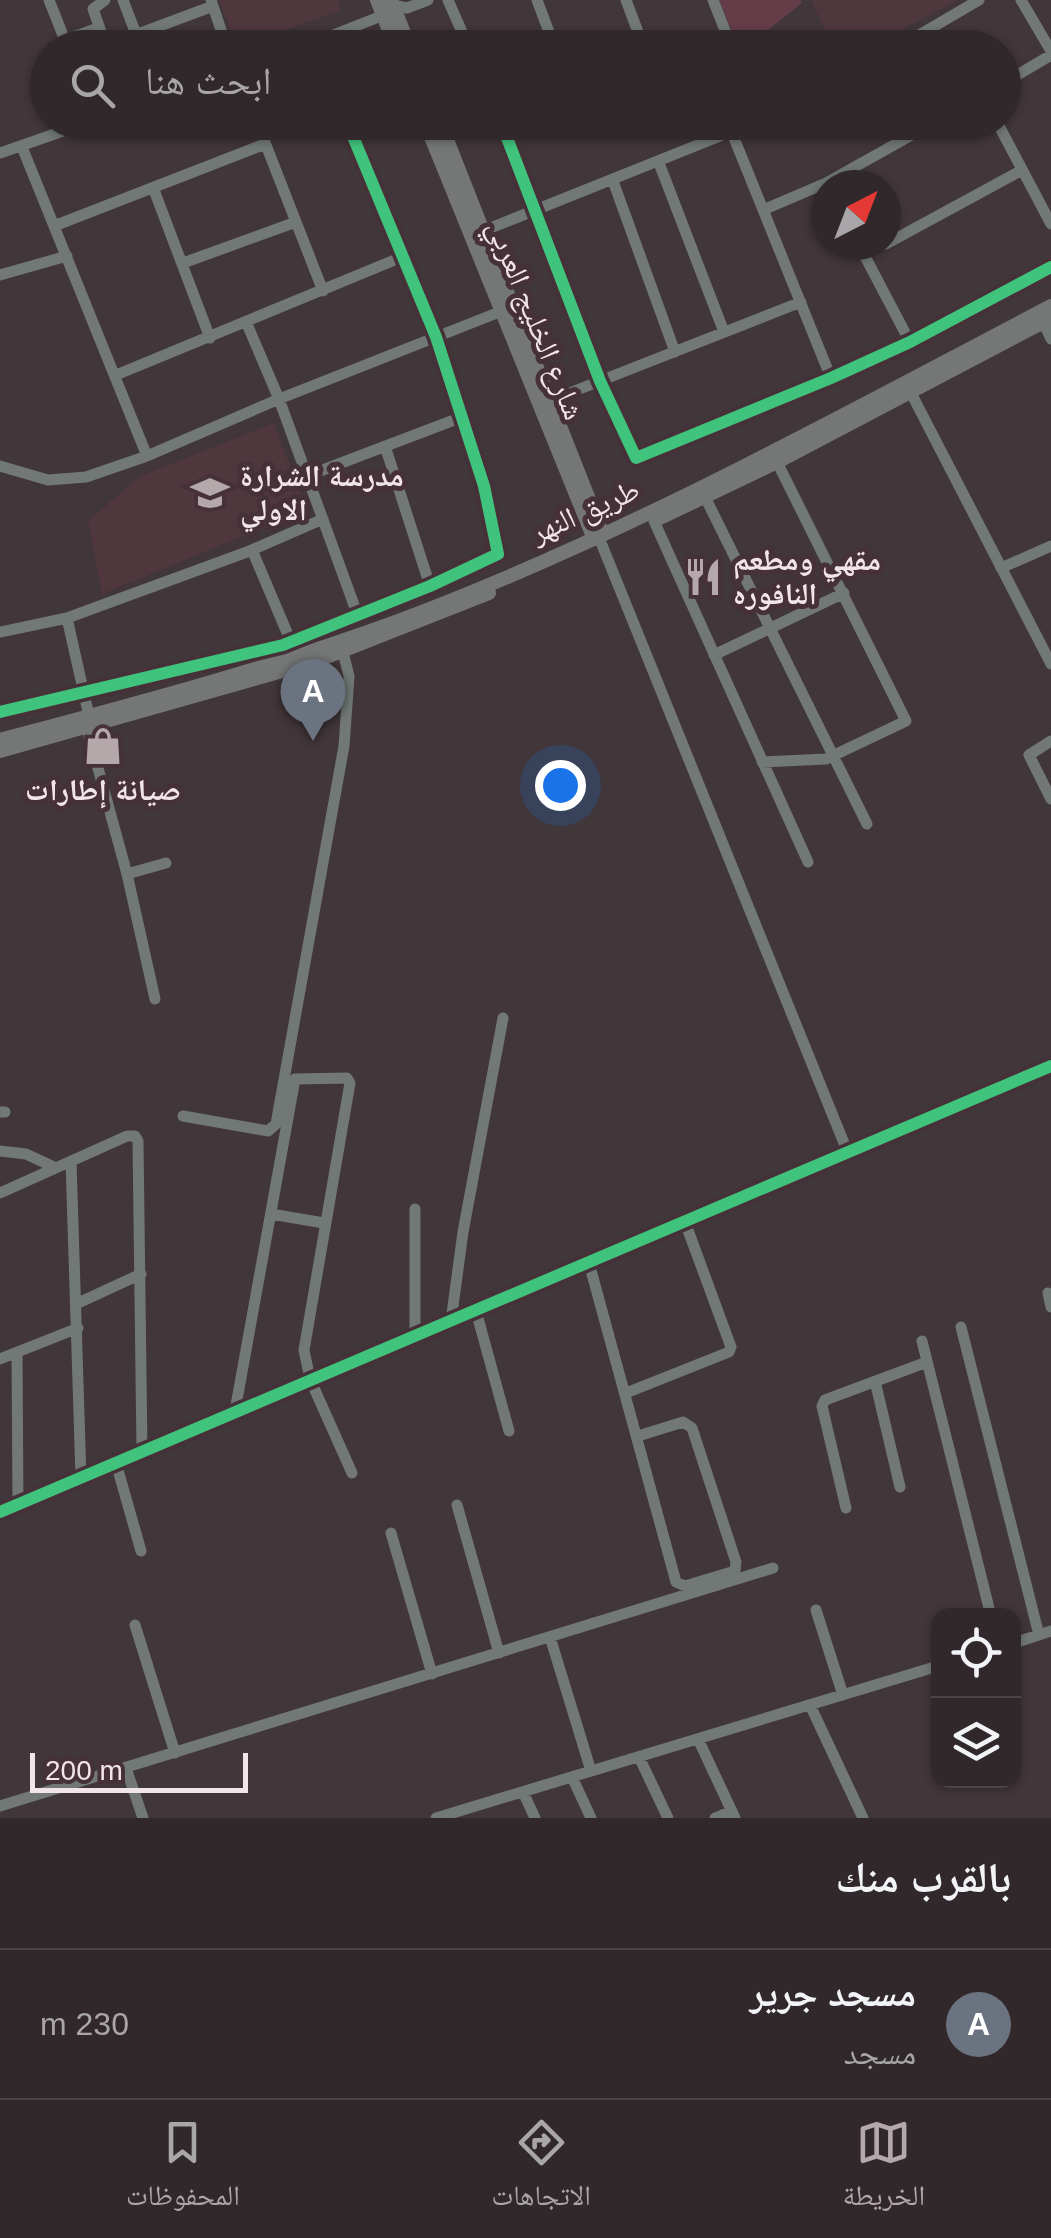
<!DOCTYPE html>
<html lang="ar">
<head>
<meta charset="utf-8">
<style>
  :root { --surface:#31282b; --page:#3d3437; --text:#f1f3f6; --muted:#a8a6a9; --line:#4c4447; --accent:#b4a8ab }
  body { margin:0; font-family:Arial,"Noto Naskh Arabic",sans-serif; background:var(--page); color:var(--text); direction:rtl }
  .controls { position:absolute; right:30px; bottom:30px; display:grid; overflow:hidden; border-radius:20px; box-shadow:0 2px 8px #0004 }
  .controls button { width:90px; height:90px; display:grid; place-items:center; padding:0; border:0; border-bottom:2px solid var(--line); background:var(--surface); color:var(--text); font:50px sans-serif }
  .compass { position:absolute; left:811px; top:170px; width:90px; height:90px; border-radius:50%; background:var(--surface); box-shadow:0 2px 8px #0004; rotate:42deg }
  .scale { position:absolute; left:30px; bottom:25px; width:218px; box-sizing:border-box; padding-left:10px; border:5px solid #f2e5e8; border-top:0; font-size:28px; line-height:35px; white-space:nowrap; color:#f2e5e8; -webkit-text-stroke:8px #453137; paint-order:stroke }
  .you { position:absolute; left:560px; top:785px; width:35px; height:35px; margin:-25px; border:8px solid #fff; border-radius:50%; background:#1a73e8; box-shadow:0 0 0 15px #1a73e833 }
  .badge { display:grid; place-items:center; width:65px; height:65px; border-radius:50%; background:var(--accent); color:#fff; font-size:32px; font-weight:700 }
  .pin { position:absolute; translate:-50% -82px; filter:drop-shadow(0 2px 5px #0008) }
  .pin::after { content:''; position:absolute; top:52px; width:35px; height:30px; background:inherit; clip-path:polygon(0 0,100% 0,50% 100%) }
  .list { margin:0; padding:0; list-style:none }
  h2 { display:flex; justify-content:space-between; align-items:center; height:130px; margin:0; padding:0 40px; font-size:42px }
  h2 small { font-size:32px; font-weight:400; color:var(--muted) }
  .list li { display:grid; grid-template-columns:65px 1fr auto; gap:30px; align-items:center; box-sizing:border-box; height:150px; padding:0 40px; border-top:2px solid var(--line) }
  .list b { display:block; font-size:38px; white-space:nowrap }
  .list p { margin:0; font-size:32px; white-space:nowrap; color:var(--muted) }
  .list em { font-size:32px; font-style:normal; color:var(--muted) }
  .icon { flex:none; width:55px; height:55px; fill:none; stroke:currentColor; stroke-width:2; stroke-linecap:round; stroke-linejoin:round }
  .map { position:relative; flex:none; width:1051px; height:1818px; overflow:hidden; direction:ltr }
  .search { position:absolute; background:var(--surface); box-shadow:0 2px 8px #0004; left:30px; right:30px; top:30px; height:110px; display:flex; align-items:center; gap:25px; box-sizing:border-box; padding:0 35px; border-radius:55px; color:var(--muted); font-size:38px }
  .sheet { height:280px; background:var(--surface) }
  nav { display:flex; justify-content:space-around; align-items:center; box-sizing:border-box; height:140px; border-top:2px solid var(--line); background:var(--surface); font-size:28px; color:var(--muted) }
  nav a { display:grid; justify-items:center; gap:5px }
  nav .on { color:var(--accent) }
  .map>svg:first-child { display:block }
  .built { fill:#50373e }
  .green { fill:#643d49 }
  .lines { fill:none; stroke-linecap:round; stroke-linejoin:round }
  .minor { stroke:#717875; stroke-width:11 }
  .major { stroke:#747775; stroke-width:14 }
  .cycleway-casing { stroke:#453137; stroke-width:19 }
  .cycleway { stroke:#40c37c; stroke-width:12 }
  .labels { text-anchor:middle; stroke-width:10; stroke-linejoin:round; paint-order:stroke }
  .street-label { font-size:30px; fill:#f2e5e8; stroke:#453137 }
  .poi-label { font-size:30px; font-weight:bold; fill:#f2e5e8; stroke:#453137; text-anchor:start }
</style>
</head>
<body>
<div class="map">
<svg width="1051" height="1818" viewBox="0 0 1051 1818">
  <rect width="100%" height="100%" fill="#413639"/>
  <path class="built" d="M219,0H337L341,10L238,47Z
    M811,0H958L868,47L833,48Z
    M274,423L306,510L102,594L88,521L139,477Z"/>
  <path class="green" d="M719,0H800L802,3L763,34L734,36Z"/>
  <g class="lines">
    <path class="minor" d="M49,0L68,48
      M105,0L93,9L106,46L213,6
      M123,0L136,34
      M211,0L227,48
      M448,0L469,48
      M537,0L555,48
      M626,0L644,48
      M713,0L732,48
      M1021,0L1051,51
      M393,5L407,8L428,0
      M65,40L98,28
      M300,48L384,15
      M897,48L979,0
      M1004,83L1051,55
      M257,122L323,291
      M501,122L600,381L636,458L831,378L910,342L1051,267
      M997,122L1051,224
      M505,133L530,122
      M732,133L831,378
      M22,147L147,456
      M0,153L89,122
      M659,163L724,332
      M613,181L675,352
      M154,190L210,338
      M763,210L826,183L935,122
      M54,226L265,144
      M483,231L755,122
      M886,244L1022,170
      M859,245L910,342
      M183,263L296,222
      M0,275L67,256
      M1043,322L1051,339
      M247,324L279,399L358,616
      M116,375L402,257
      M910,391L1051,664
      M549,401L801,302
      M385,446L430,586
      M0,466L48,480L86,477L147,456L279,399L502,311
      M307,476L462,417
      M705,497L867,824
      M654,521L808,862
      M602,545L848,1153
      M252,550L291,642
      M1001,568L1051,546
      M67,618L89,716
      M0,632L67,618L247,552L323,519
      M714,655L844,593
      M0,712L283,645L430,586L498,554L484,486L436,337L347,122
      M87,728L127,874L155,999
      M1051,741L1029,755L1051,799
      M762,762L826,759L906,721L777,462
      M127,874L166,863
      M0,1112H5
      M183,1116L268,1131L276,1124L344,746L349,676L343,652
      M0,1151L26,1154L56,1168
      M71,1161L81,1478
      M0,1193L127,1136H135L138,1141L142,1452
      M415,1209V1336
      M271,1214L324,1223
      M589,1263L676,1582L685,1586L735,1571L736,1562L692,1428L683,1422L638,1436
      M1048,1293L1051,1307
      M76,1304L141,1274
      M476,1311L509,1431
      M451,1321L463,1232L503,1018
      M961,1327L1039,1635
      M922,1341L991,1616
      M17,1352L18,1505
      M0,1359L78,1328
      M875,1381L900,1487
      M626,1393L729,1352L731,1347L685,1222
      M235,1411L295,1079L347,1078L350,1083L304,1350L310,1379L352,1473
      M116,1463L141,1551
      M457,1505L499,1653
      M846,1508L822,1406L825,1400L927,1362
      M0,1512L1051,1066
      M391,1533L432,1674
      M816,1610L843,1695
      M135,1625L175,1753
      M550,1637L591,1771
      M1014,1643L1051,1631
      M810,1705L863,1818
      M698,1739L735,1818
      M639,1757L668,1818
      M126,1768L143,1818
      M572,1777L591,1818
      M523,1792L535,1818
      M0,1806L773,1568
      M436,1818L938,1666
      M715,1818L732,1811"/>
    <path class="major" d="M377,0L396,48
      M391,0L410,48
      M425,122L594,539
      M440,122L603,535
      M660,518L777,462L1051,318
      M0,740C134,704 268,669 398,621C625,536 837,418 1051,306
      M0,751L314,662L489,593"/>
    <g class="cycleway-casing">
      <path id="cycleway" d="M501,122L600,381L636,458L831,378L910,342L1051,267
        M0,712L283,645L430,586L498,554L484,486L436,337L347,122
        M0,1512L1051,1066"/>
    </g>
    <use href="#cycleway" class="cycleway"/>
  </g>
  <defs>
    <g id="school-bare" transform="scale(3)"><path d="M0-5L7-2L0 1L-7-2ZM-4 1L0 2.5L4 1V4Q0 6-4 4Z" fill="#b4a8ab" stroke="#453137" stroke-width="2.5" paint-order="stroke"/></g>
    <g id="restaurant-bare" transform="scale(3)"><path d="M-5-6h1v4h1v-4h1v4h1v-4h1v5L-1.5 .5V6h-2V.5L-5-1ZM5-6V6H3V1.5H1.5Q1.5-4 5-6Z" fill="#b4a8ab" stroke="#453137" stroke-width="2.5" paint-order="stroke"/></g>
    <g id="shop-bare" transform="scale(3)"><path d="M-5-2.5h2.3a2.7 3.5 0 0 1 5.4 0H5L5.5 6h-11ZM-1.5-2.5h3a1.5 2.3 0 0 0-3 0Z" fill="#b4a8ab" stroke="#453137" stroke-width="2.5" paint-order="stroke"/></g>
  </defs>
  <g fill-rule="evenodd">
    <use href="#school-bare" x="210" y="493"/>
    <use href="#restaurant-bare" x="703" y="577"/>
    <use href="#shop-bare" x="103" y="746"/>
  </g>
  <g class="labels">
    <g class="street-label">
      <text transform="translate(536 320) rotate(68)" y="10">شارع الخليج العربي</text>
      <text transform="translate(585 511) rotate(-24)" y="10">طريق النهر</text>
    </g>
    <g class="poi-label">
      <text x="240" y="486">مدرسة الشرارة<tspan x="240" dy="34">الاولي</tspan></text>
      <text x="733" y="570">مقهي ومطعم<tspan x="733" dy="34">النافوره</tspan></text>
      <text x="103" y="800" text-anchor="middle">صيانة إطارات</text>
    </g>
  </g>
</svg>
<div class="controls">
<button><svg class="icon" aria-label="locate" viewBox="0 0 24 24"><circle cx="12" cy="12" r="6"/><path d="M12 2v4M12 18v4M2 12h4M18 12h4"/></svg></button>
<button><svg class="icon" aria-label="layers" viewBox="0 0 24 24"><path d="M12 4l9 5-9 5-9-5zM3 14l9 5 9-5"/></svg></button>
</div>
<svg class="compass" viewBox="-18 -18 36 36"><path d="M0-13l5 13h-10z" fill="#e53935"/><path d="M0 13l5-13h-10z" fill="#a8a6a9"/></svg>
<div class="scale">200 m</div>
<div class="you"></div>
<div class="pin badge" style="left:313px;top:741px;background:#6b7280">A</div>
<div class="search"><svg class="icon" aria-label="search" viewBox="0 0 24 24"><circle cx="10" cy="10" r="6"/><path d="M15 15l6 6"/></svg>ابحث هنا</div>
</div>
<section class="sheet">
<h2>بالقرب منك<small></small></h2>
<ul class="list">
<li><span class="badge" style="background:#6b7280">A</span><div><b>مسجد جرير</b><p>مسجد</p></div><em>230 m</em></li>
</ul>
</section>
<nav>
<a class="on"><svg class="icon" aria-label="map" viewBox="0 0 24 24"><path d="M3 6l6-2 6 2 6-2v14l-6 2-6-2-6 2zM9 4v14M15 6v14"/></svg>الخريطة</a>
<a><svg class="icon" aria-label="directions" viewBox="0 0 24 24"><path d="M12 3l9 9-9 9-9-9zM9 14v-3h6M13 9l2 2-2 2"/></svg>الاتجاهات</a>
<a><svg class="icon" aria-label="saved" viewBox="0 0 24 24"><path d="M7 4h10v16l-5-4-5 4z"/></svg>المحفوظات</a>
</nav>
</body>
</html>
